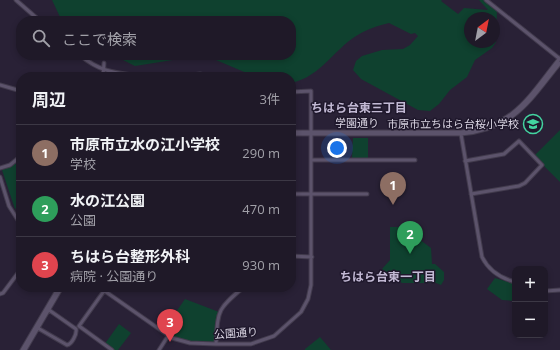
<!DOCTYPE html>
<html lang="ja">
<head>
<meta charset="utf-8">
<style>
  :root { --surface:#1f1928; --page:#272230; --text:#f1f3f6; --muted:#a1a0a8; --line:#3c3845; --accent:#7c3aed }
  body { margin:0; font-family:"Open Sans","Noto Sans JP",sans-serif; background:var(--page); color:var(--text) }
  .controls { position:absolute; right:12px; bottom:12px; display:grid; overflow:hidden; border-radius:8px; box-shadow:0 2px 6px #0003 }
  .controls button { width:36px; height:36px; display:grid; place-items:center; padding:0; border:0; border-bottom:1px solid var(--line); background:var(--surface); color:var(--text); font:20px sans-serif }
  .compass { position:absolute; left:464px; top:12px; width:36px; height:36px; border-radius:50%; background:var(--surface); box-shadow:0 2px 6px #0003; rotate:32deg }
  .you { position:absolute; left:337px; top:148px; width:14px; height:14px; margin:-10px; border:3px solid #fff; border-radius:50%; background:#1a73e8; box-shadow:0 0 0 6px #1a73e833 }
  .badge { display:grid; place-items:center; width:26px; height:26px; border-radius:50%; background:var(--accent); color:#fff; font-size:13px; font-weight:700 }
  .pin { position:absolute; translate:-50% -33px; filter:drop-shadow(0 1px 2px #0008) }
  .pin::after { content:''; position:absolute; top:21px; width:14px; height:12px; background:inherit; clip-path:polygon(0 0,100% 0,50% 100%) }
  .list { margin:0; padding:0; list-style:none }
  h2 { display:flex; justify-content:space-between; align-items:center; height:52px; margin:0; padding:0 16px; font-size:17px }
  h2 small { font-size:13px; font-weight:400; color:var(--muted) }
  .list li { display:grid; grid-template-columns:26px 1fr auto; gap:12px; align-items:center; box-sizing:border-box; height:56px; padding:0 16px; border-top:1px solid var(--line) }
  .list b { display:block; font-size:15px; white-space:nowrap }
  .list p { margin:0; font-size:13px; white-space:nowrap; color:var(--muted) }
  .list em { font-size:13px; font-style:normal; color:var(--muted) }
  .icon { flex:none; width:22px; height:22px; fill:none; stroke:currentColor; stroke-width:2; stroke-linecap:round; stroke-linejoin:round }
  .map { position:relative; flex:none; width:560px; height:350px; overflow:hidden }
  .search { position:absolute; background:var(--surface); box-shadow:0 2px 6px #0003; left:16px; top:16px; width:280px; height:44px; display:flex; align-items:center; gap:10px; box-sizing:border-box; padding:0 14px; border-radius:16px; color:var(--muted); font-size:15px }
  .panel { position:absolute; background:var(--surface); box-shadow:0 2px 6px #0003; left:16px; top:72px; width:280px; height:220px; border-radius:16px }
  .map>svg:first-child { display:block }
  .green { fill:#0f412f; fill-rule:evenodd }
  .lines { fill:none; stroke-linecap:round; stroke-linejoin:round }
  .tertiary-casing { stroke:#423b4d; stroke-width:5 }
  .tertiary { stroke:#5c536b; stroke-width:3 }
  .labels { text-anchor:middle; stroke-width:3; stroke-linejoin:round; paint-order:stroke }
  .street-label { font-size:11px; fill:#dad5e3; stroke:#1f182c }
  .poi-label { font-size:11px; fill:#dad5e3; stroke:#1f182c; text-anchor:end }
  .neighbourhood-label { font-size:12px; font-weight:bold; fill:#c2b9d4; stroke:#1f182c }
</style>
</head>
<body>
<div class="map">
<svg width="560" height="350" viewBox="0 0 560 350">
  <rect width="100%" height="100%" fill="#292136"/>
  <path class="green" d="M52,0H442L441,1L458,14L464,8L488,10L479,0H486L497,9L496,42L492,48L475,60L467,77L450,90L439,104L430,111L418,110L361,79L353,70L356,61L362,56L382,50L403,49L410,45L418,36L415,33L411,34L389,23C380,25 371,28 363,32C336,45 322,77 291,83V77H256L216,60L198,56L135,66L117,57L108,59L100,55H291V21H64L60,17ZM470,18H494V42H470Z
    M560,130V182L534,156Z
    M353,138H368V159H352Z
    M21,158V205L15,209L2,170L15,164Z
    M390,227H414L415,236L431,248L432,264H435L444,272V280L441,285L436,283H402L382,269L390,260Z
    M495,278L515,284V301L502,300L487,289Z
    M185,299L219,312L216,344L183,342L162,332Z
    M119,324L131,333L118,350H112L104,345Z
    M320,337L331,350H305V349Z"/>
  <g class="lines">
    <g class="tertiary-casing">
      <path id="tertiary" d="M16,0L40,21
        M486,0L560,59
        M80,55C102,74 120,73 147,77
        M103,77L104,63
        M176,77L200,74L214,77
        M0,85L21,91
        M291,132H461C515,127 529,96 560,58
        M291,134H461C515,129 529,101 560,63
        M461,134L482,257C489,271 500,278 515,282
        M312,160H415
        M465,161L504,154L519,141L542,165L525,183L519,186L471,194
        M0,168L10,165L21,156
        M0,177L9,206L21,225
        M291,194H367
        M291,256L312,257
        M99,287L172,338L190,343L216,344H251L274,336L301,312L308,299L311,285V91L291,92
        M104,291L79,326L112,350
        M545,291L560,290
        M0,294L3,293L21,269
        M36,327L67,345C72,344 77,334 76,329L49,310
        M216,344C218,310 217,309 244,287
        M22,350L59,287
        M25,350L62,287
        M159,350L168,336"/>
    </g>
    <use href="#tertiary" class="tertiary"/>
  </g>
  <defs>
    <g id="school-ring" transform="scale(1)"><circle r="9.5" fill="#1f182c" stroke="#43d4a0" stroke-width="1.5"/><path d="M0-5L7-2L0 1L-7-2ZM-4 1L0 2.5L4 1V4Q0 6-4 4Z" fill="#43d4a0"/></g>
  </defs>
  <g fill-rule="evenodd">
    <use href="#school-ring" x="533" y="124"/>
  </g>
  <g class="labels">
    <g class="street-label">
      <text x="357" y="127">学園通り</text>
      <text transform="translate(236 333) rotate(-4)" y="4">公園通り</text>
    </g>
    <g class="poi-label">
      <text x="519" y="128">市原市立ちはら台桜小学校</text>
    </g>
    <g class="neighbourhood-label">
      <text x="359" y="112">ちはら台東三丁目</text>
      <text x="388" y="281">ちはら台東一丁目</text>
    </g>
  </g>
</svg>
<div class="controls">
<button>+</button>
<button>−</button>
</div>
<svg class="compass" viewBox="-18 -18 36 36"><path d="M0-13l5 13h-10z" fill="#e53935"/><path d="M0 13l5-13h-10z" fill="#a1a0a8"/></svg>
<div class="you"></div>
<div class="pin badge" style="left:393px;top:205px;background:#8d6e63">1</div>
<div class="pin badge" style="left:410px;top:254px;background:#2e9e5b">2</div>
<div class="pin badge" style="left:170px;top:342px;background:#e0444e">3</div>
<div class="search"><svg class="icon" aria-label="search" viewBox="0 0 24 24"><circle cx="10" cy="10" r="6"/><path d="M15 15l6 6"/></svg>ここで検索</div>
<section class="panel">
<h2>周辺<small>3件</small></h2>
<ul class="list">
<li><span class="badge" style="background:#8d6e63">1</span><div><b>市原市立水の江小学校</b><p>学校</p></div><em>290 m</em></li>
<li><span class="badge" style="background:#2e9e5b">2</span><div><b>水の江公園</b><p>公園</p></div><em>470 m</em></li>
<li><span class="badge" style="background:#e0444e">3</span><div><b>ちはら台整形外科</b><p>病院 · 公園通り</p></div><em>930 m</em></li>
</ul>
</section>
</div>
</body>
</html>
